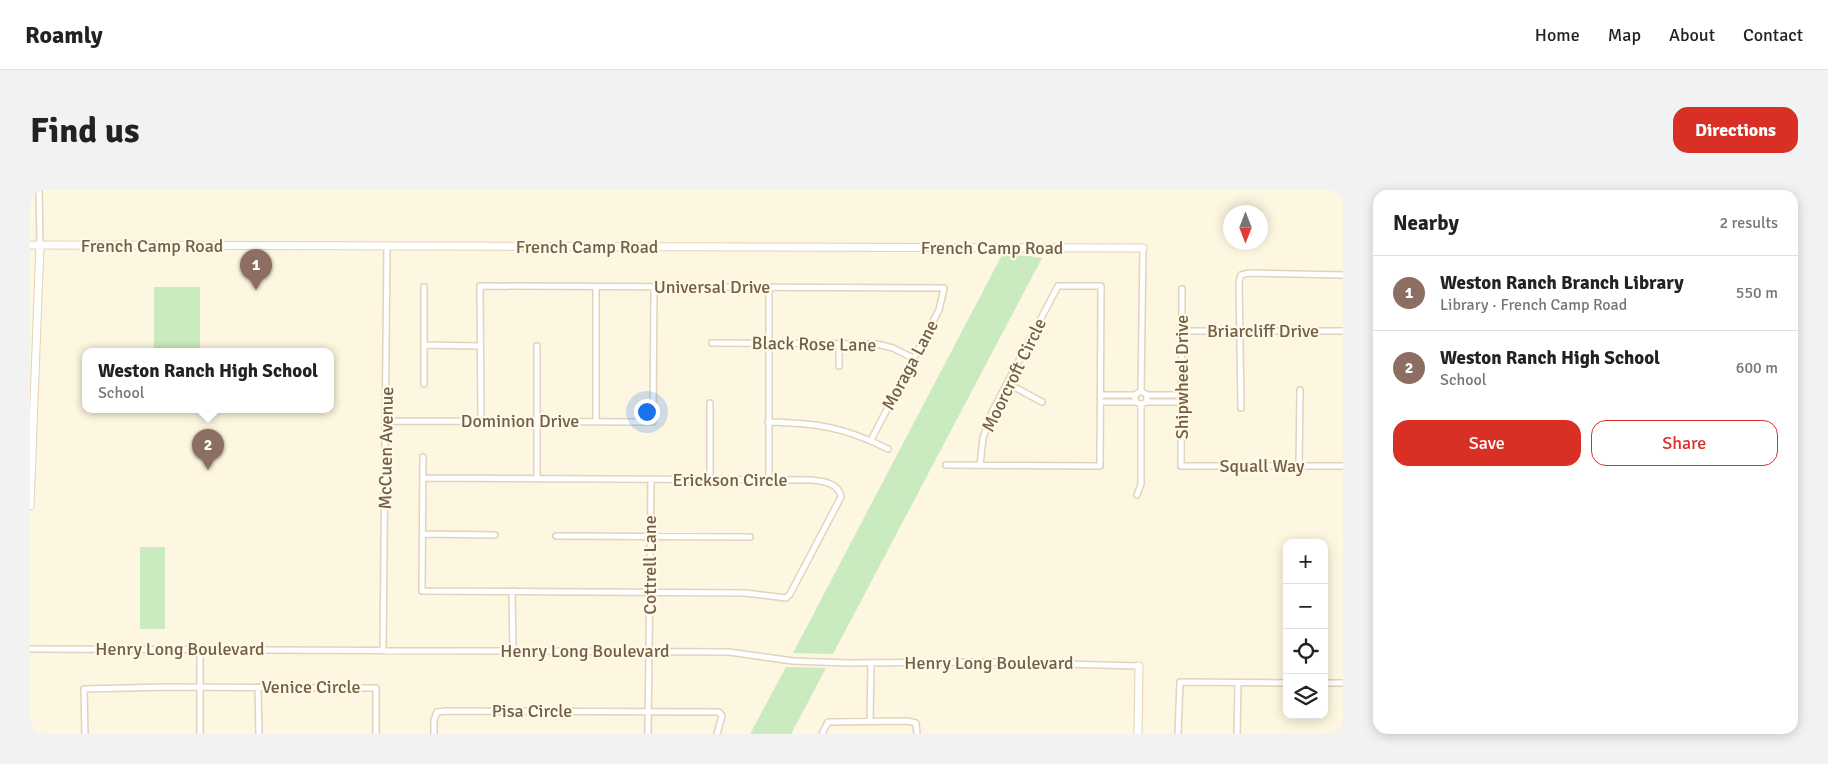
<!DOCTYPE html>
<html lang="en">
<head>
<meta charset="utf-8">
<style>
  :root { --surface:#fff; --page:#f2f2f2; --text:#222; --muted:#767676; --line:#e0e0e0; --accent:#d93025 }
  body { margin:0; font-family:Signika,sans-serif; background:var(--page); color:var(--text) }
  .controls { position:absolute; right:15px; bottom:15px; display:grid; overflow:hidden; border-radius:10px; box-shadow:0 2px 12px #0003 }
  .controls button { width:45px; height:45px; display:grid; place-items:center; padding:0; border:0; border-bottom:1px solid var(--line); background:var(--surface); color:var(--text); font:25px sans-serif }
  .compass { position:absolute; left:1193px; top:15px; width:45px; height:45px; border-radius:50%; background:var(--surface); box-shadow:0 2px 12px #0003; rotate:180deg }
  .you { position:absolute; left:616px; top:221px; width:18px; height:18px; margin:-12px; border:4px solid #fff; border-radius:50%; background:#1a73e8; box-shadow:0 0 0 8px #1a73e833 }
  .badge { display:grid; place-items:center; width:32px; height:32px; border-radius:50%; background:var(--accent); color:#fff; font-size:16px; font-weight:700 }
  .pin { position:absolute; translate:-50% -41px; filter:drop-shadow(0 1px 2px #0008) }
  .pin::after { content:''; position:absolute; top:26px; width:18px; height:15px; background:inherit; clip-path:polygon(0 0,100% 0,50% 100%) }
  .popup { position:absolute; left:52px; top:158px; width:252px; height:65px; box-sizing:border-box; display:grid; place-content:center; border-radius:10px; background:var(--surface); filter:drop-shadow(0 1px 4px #0005); font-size:16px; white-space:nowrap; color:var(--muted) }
  .popup b { font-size:19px; color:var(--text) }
  .popup::after { content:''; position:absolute; left:50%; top:100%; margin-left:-10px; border:10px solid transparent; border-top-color:var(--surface) }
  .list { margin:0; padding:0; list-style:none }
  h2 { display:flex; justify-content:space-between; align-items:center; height:65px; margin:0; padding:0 20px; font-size:21px }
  h2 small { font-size:16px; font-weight:400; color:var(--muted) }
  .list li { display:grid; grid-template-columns:32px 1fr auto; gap:15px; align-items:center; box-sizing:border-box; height:75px; padding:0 20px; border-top:1px solid var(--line) }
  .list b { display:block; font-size:19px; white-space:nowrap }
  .list p { margin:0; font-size:16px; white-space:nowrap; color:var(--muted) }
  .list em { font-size:16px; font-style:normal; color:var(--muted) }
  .actions { display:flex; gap:10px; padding:15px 20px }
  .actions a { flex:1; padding:11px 0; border:1px solid var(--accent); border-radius:15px; text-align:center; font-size:18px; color:var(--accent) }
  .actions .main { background:var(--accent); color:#fff }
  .icon { flex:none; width:28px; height:28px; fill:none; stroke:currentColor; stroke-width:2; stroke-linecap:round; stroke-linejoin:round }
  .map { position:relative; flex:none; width:1313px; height:544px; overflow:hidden; border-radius:15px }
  header { display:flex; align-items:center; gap:30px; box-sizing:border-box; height:70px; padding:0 25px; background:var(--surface); border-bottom:1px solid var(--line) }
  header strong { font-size:24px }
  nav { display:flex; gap:28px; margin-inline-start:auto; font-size:18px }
  .intro { display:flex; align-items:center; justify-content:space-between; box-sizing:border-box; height:120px; padding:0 30px }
  h1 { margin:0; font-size:35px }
  .button { padding:12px 22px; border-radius:15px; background:var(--accent); color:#fff; font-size:18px; font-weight:700 }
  main { display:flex; gap:30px; padding:0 30px }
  aside { flex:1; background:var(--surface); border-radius:15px; box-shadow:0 2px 12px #0003 }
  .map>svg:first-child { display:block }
  .green { fill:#caeabf }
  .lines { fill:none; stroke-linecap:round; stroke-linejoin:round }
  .street-casing { stroke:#e1d3bc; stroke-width:8 }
  .secondary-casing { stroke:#e3d3b7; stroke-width:9 }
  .street { stroke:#fff; stroke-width:5 }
  .secondary { stroke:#fff; stroke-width:7 }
  .labels { text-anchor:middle; stroke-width:4.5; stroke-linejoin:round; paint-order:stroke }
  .street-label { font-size:18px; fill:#745e47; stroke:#fff9e7 }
</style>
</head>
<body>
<header>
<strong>Roamly</strong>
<nav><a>Home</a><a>Map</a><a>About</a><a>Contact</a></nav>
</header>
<div class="intro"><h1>Find us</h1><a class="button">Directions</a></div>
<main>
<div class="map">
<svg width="1313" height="544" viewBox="0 0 1313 544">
  <rect width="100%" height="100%" fill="#fdf6e1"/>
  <path class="green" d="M972,65L999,66L1012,68L803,464L763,463Z
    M124,97H170V161H124Z
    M110,357H135V439H110Z
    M756,477L796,478L761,544H720Z"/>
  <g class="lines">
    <g class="street-casing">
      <path id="street" d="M9,0L10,55
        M1152,99L1151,276H1313
        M1152,141H1313
        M682,153L847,154L863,158L883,168
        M394,155L450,156
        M809,176V154
        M977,193L1012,212
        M394,194V97
        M1111,202L1113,58
        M1105 208a6 6 0 1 1 12 0a6 6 0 1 1-12 0Z
        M1071,205H1106
        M1116,205H1152
        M1071,212H1106
        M1116,212H1152
        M680,213V289
        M1211,218L1209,92L1211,85L1219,83L1313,85
        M356,231L623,232L624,97
        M451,231L450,96L914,98L909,120L841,250
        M566,232V97
        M738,232C787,233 814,237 858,259
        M393,267L392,401L715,403L756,408L760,404L811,307C809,293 793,291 781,290L394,288
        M916,275L1070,276L1071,96H1028L962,222L953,248L950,275
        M1269,276L1270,200
        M507,289V156
        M739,290V97
        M1107,305L1111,294V214
        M393,344L465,345
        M526,346L720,347
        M482,401L483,461
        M0,459L699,462L763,471L817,473L955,472L1109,476
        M353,461L357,56
        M1294,493H1313
        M228,497L229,544
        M840,532L841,473
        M55,544L54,499L137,497L346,498V544
        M170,544V459
        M404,544V530L407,522L416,521L689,522L692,526L687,544
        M618,544L621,289
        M792,544L798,532L877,531L886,533L887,544
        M1148,544L1150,492L1257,493
        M1207,544L1208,493"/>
    </g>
    <g class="secondary-casing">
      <path id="secondary" d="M0,55L1113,58
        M0,316L10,55
        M1108,544L1109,476"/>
    </g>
    <use href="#street" class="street"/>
    <use href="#secondary" class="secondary"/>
  </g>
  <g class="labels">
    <g class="street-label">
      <text x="122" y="62">French Camp Road</text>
      <text x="557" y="63">French Camp Road</text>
      <text x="962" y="64">French Camp Road</text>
      <text x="682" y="103">Universal Drive</text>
      <text x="1233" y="147">Briarcliff Drive</text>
      <text transform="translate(784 154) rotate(1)" y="6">Black Rose Lane</text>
      <text transform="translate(880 175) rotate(-62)" y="6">Moraga Lane</text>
      <text transform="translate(984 185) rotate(-64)" y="6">Moorcroft Circle</text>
      <text transform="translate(1152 187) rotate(-90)" y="6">Shipwheel Drive</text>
      <text x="490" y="237">Dominion Drive</text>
      <text transform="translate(356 258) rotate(-89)" y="6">McCuen Avenue</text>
      <text x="1232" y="282">Squall Way</text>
      <text x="700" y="296">Erickson Circle</text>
      <text transform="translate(620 375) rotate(-90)" y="6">Cottrell Lane</text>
      <text x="150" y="465">Henry Long Boulevard</text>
      <text x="555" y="467">Henry Long Boulevard</text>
      <text x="959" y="479">Henry Long Boulevard</text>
      <text x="281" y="503">Venice Circle</text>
      <text x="502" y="527">Pisa Circle</text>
    </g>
  </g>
</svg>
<div class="controls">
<button>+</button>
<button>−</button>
<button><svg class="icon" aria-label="locate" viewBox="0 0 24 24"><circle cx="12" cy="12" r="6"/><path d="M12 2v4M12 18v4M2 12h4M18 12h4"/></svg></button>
<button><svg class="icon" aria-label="layers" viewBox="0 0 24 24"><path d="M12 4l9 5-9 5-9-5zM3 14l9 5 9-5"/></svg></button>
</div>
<svg class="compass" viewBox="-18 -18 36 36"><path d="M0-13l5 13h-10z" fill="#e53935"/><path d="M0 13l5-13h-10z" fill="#767676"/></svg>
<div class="you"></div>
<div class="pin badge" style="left:226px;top:100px;background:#8d6e63">1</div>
<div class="pin badge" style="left:178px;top:280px;background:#8d6e63">2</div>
<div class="popup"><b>Weston Ranch High School</b>School</div>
</div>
<aside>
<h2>Nearby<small>2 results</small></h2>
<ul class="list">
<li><span class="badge" style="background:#8d6e63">1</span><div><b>Weston Ranch Branch Library</b><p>Library · French Camp Road</p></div><em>550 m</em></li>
<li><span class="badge" style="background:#8d6e63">2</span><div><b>Weston Ranch High School</b><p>School</p></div><em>600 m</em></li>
</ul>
<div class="actions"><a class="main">Save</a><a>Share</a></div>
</aside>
</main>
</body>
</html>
